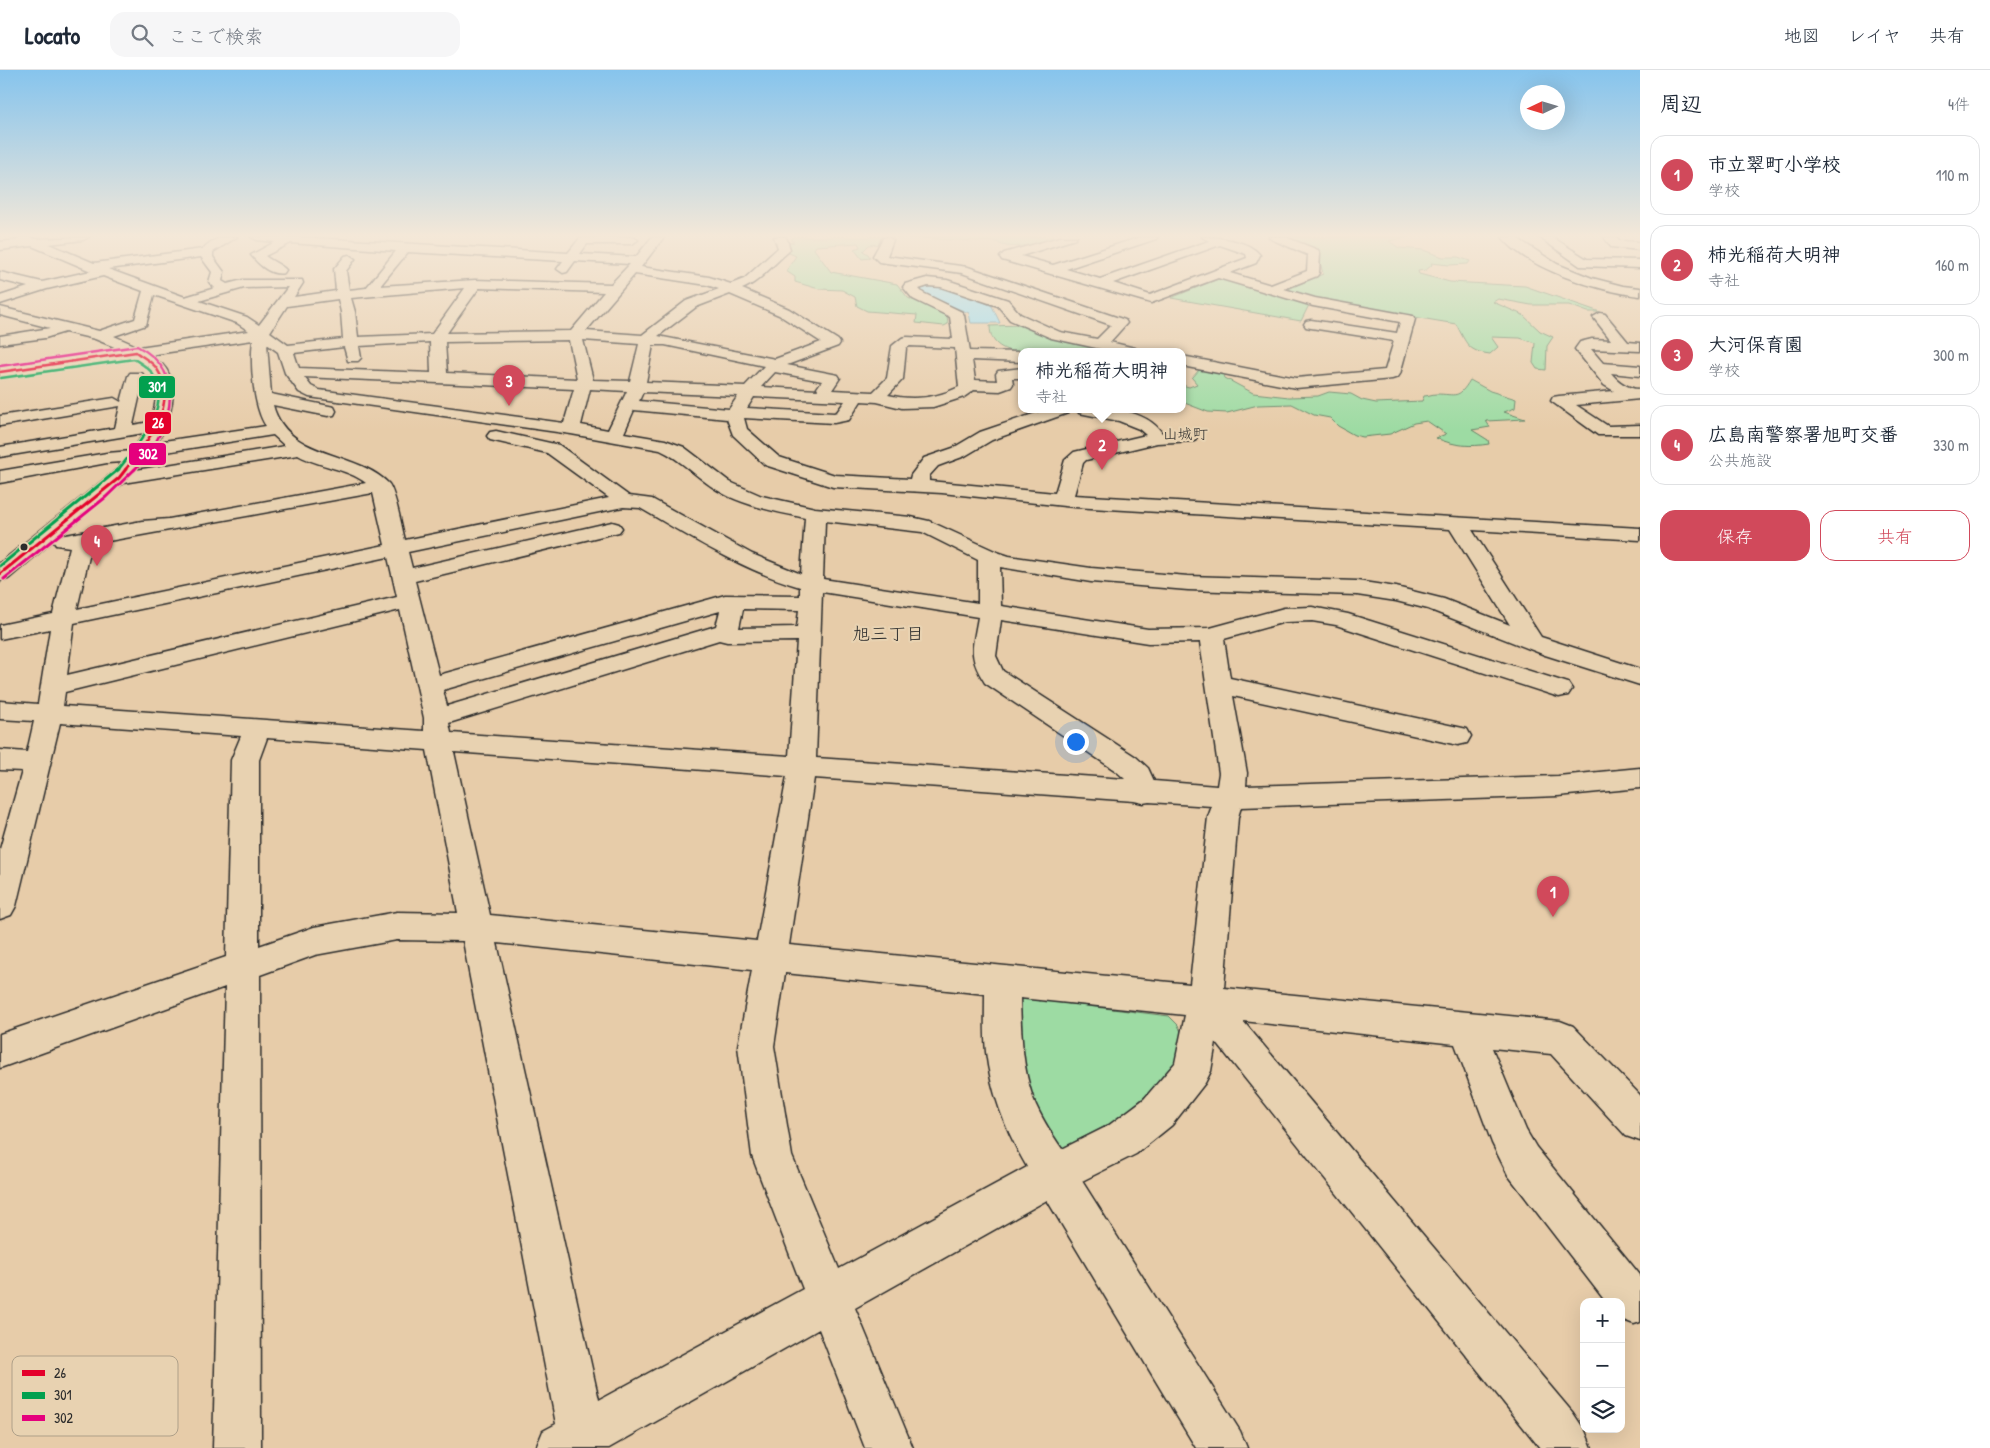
<!DOCTYPE html>
<html lang="ja">
<head>
<meta charset="utf-8">
<style>
  :root { --surface:#fff; --page:#f6f6f7; --text:#1f2937; --muted:#747a83; --line:#e0e1e3; --accent:#d1495b }
  body { margin:0; font-family:"Patrick Hand","Klee One",sans-serif; background:var(--page); color:var(--text) }
  .controls { position:absolute; right:15px; bottom:15px; display:grid; overflow:hidden; border-radius:10px; box-shadow:0 5px 20px #0002 }
  .controls button { width:45px; height:45px; display:grid; place-items:center; padding:0; border:0; border-bottom:1px solid var(--line); background:var(--surface); color:var(--text); font:25px sans-serif }
  .compass { position:absolute; left:1520px; top:15px; width:45px; height:45px; border-radius:50%; background:var(--surface); box-shadow:0 5px 20px #0002; rotate:266deg }
  .you { position:absolute; left:1075px; top:671px; width:18px; height:18px; margin:-12px; border:4px solid #fff; border-radius:50%; background:#1a73e8; box-shadow:0 0 0 8px #1a73e833 }
  .badge { display:grid; place-items:center; width:32px; height:32px; border-radius:50%; background:var(--accent); color:#fff; font-size:16px; font-weight:700 }
  .pin { position:absolute; translate:-50% -41px; filter:drop-shadow(0 1px 2px #0008) }
  .pin::after { content:''; position:absolute; top:26px; width:18px; height:15px; background:inherit; clip-path:polygon(0 0,100% 0,50% 100%) }
  .popup { position:absolute; left:1018px; top:278px; width:168px; height:65px; box-sizing:border-box; display:grid; place-content:center; border-radius:10px; background:var(--surface); filter:drop-shadow(0 1px 4px #0005); font-size:16px; white-space:nowrap; color:var(--muted) }
  .popup b { font-size:19px; color:var(--text) }
  .popup::after { content:''; position:absolute; left:50%; top:100%; margin-left:-10px; border:10px solid transparent; border-top-color:var(--surface) }
  .list { margin:0; padding:0; list-style:none }
  h2 { display:flex; justify-content:space-between; align-items:center; height:65px; margin:0; padding:0 20px; font-size:21px }
  h2 small { font-size:16px; font-weight:400; color:var(--muted) }
  .list li { display:grid; grid-template-columns:32px 1fr auto; gap:15px; align-items:center; box-sizing:border-box; height:80px; margin:0 10px 10px; padding:0 10px; border:1px solid var(--line); border-radius:15px }
  .list b { display:block; font-size:19px; white-space:nowrap }
  .list p { margin:0; font-size:16px; white-space:nowrap; color:var(--muted) }
  .list em { font-size:16px; font-style:normal; color:var(--muted) }
  .actions { display:flex; gap:10px; padding:15px 20px }
  .actions a { flex:1; padding:11px 0; border:1px solid var(--accent); border-radius:15px; text-align:center; font-size:18px; color:var(--accent) }
  .actions .main { background:var(--accent); color:#fff }
  .icon { flex:none; width:28px; height:28px; fill:none; stroke:currentColor; stroke-width:2; stroke-linecap:round; stroke-linejoin:round }
  .map { position:relative; flex:none; width:1640px; height:1378px; overflow:hidden }
  header { display:flex; align-items:center; gap:30px; box-sizing:border-box; height:70px; padding:0 25px; background:var(--surface); border-bottom:1px solid var(--line) }
  header strong { font-size:24px }
  nav { display:flex; gap:28px; margin-inline-start:auto; font-size:18px }
  .search { width:350px; height:45px; background:var(--page); display:flex; align-items:center; gap:12px; box-sizing:border-box; padding:0 18px; border-radius:15px; color:var(--muted); font-size:19px }
  main { display:flex }
  aside { flex:1; background:var(--surface) }
  .map>svg:first-child { display:block }
  .green { fill:#9ddba3; stroke:#648367 }
  .water { fill:#94ddf5; stroke:#6a96a4 }
  .lines { fill:none; stroke-linecap:round; stroke-linejoin:round }
  .minor-casing { stroke:#2b2b2b; stroke-width:3 }
  .minor { fill:#e8d2b1; fill-rule:evenodd }
  .bus-1-far1-casing { stroke:#e8d2b1; stroke-width:5 }
  .bus-1-casing { stroke:#e8d2b1; stroke-width:6 }
  .bus-2-far1-casing { stroke:#e8d2b1; stroke-width:5 }
  .bus-2-casing { stroke:#e8d2b1; stroke-width:6 }
  .bus-3-far1-casing { stroke:#e8d2b1; stroke-width:5 }
  .bus-3-casing { stroke:#e8d2b1; stroke-width:6 }
  .bus-1-far1 { stroke:#e4002b; stroke-width:2.5 }
  .bus-1 { stroke:#e4002b; stroke-width:3 }
  .bus-2-far1 { stroke:#02a04f; stroke-width:2.5 }
  .bus-2 { stroke:#02a04f; stroke-width:3 }
  .bus-3-far1 { stroke:#e5007d; stroke-width:2.5 }
  .bus-3 { stroke:#e5007d; stroke-width:3 }
  .bus-dot { fill:#2b2b2b; stroke:#e8d2b1; stroke-width:2 }
  .labels { text-anchor:middle; stroke-width:4.5; stroke-linejoin:round; paint-order:stroke }
  .far-neighbourhood-label { font-size:15px; fill:#2b2b2b; stroke:#e8d2b1 }
  .neighbourhood-label { font-size:18px; fill:#2b2b2b; stroke:#e8d2b1 }
  .key { fill:#e8d2b1; stroke:#afa089; stroke-width:1 }
  .key-label { font-size:14px; fill:#2b2b2b }
  .line-badge { stroke:#e8d2b1; stroke-width:2 }
  .badge-label { font-size:14px; text-anchor:middle; font-weight:bold; fill:#fff }
</style>
</head>
<body>
<header>
<strong>Locato</strong>
<div class="search"><svg class="icon" aria-label="search" viewBox="0 0 24 24"><circle cx="10" cy="10" r="6"/><path d="M15 15l6 6"/></svg>ここで検索</div>
<nav><a>地図</a><a>レイヤ</a><a>共有</a></nav>
</header>
<main>
<div class="map">
<svg width="1640" height="1378" viewBox="0 0 1640 1378">
  <rect width="100%" height="100%" fill="#e7cca9"/>
  <filter id="ink" filterUnits="userSpaceOnUse"><feTurbulence type="fractalNoise" baseFrequency=".02" numOctaves="2"/><feDisplacementMap in="SourceGraphic" scale="10" xChannelSelector="R" yChannelSelector="G"/><feConvolveMatrix kernelMatrix="1 2 1 2 8 2 1 2 1" color-interpolation-filters="sRGB"/></filter>
  <g filter="url(#ink)">
    <path class="green" d="M793,167H887L880,169L879,174L869,175L863,181L868,184L870,188L862,189L854,179L860,177L858,173L816,176L814,179L831,202L897,214L908,228L947,245L948,254L944,256L916,253L917,245L867,241L857,236L855,227L842,220L819,219L795,212V207L786,201L796,186L789,183L790,177L788,173L794,172L791,170Z
      M898,167H1062C1047,171 1009,183 997,172Z
      M1281,167H1407L1389,171L1399,178L1423,180L1443,187H1458L1470,191L1468,194L1449,195L1431,193L1432,195L1426,200L1418,201L1419,204L1450,212L1525,216L1600,242H1588L1569,235H1531L1498,229L1493,232L1523,245L1540,261L1553,267L1547,276L1546,300L1537,299L1533,293L1535,273L1520,268L1491,267L1498,277L1490,284C1467,281 1467,274 1456,254L1313,230L1291,222L1288,219L1323,204L1318,183Z
      M1218,209C1247,209 1282,225 1309,235L1301,251L1171,228Z
      M1020,255L1066,272L1111,281H1022V284C1005,280 990,276 990,256Z
      M1200,299L1223,304L1225,308L1253,323L1289,327L1318,326L1329,322L1351,324L1362,330L1376,333L1422,331L1424,326C1428,326 1432,324 1436,324C1456,324 1458,330 1470,310L1490,321L1516,329L1515,338L1504,342L1525,349L1486,351L1490,357L1472,360L1488,370L1489,374C1471,377 1454,376 1436,368L1446,364L1427,351L1414,353L1390,364L1363,367L1354,365L1338,356L1330,348L1314,345L1292,334L1258,335L1227,343L1208,342L1182,332V315L1189,317L1197,314L1192,308Z
      M1022,928L1169,946L1178,955L1182,964L1177,990L1151,1021L1117,1050L1060,1079L1031,1050L1014,937Z"/>
    <path class="water" d="M939,215L958,220L992,236L1000,253H971L969,243L928,226L917,219L920,216Z"/>
    <g class="lines">
      <g class="minor-casing">
        <path id="minor" d="M15,167H30L35,169L89,167L83,170L49,174L94,193L203,179C212,168 223,167 237,167L213,182V187L224,202L222,211L227,214L243,210H302L303,213L294,227L336,221L334,199L345,186L349,185L355,189L346,201L349,220L366,218L396,181L291,173L265,186C271,191 282,195 286,200L284,203C271,206 259,195 251,185L275,172L257,170L251,167H298L568,183L580,168L633,167L638,170L632,174H587L580,184L636,187L652,167H664L641,197L709,207L731,214L744,209L778,178L774,167H786L790,179L788,182C773,194 760,212 742,219L789,239L838,270L840,273L838,276L787,295L838,305L840,308L832,320L873,322L887,308L892,276L902,268L907,267L953,269L950,247L913,229L903,217L905,214L927,208L947,210L1008,230L1020,244L1060,262L1097,269L1111,255L962,203L879,192L873,186L883,168L888,167L893,170L887,186L968,197L1125,250L1127,253L1110,272L1135,278L1138,281H1110L1051,268L1010,250L998,236L941,217L928,216L919,219L923,223L962,242L964,245L970,281L1022,282V292L972,290L975,310L997,311L996,304L998,301L1022,298V308H1012L1013,314L1011,317L1000,321L974,320L964,327L933,337L902,338L877,332L861,331L849,350L834,353L744,348L747,359L779,387L835,405L910,409L911,405L924,388L953,378L980,362L1048,339H1070L1068,343L992,370L965,386L938,396L929,406V411L1055,423L1065,390L1074,382L1146,365L1139,359L1119,351L1079,343L1077,339C1103,337 1145,338 1162,363H1194L1197,367L1194,371L1157,373L1086,390L1083,393L1074,425L1640,458V470L1472,460L1541,567L1640,599V615L1545,585L1428,539L1396,531L1357,525L1188,520L1091,512L1000,497L1001,536L1148,559L1210,558L1284,538L1312,537L1348,544L1568,613L1572,619L1568,625L1559,627L1336,555L1312,551L1285,552L1224,569L1230,608L1458,657L1467,659L1471,666L1467,673L1458,675L1233,626L1247,703L1246,716L1558,706L1640,698V718L1558,726L1241,737L1238,747L1224,918L1560,951L1573,956L1640,1025V1071L1626,1066L1551,984L1492,978L1526,1060L1536,1077L1640,1205V1252L1634,1254L1621,1249V1232H1606L1508,1105L1492,1073L1455,974L1243,951L1573,1343L1585,1361L1592,1378H1540L1216,972L1211,1001L1205,1013L1172,1055L1136,1084L1082,1111L1240,1361L1247,1378H1196L1047,1130L855,1238L913,1378H865L819,1259L609,1378H536L543,1361L556,1354L463,871L397,870L315,885L260,905L261,1378H213L225,917L0,998V964L226,887L231,690L241,666L60,653L16,836L11,845L0,849V779L22,701L0,700V680L27,682L34,651L0,649V631L38,634L50,559L0,569V555L53,544L70,477L56,475L53,471L8,509L0,511V493L117,399L122,392L107,393L0,413V401L107,383L132,381L144,363L0,387V377L115,358L120,336L0,356V346L114,328L121,332L128,306L130,303H142L144,306L133,355L150,352C156,338 160,313 150,300C146,295 138,291 133,287L0,307V297L122,280L95,269L65,262L45,268L0,274V266L50,258L0,245V237L99,261L135,249L143,221L103,206L47,219L0,234V226L28,217L0,210V202L42,212L91,201L32,176L0,180V172L19,170ZM408,182L563,191L557,199L563,203L567,202L575,191L630,194L611,214L475,210L380,216ZM201,187L212,202L209,212L215,218L185,227L108,199ZM635,204L707,215L719,219L686,231L642,265L586,261ZM288,217L259,255L247,247L199,231L244,218ZM465,218L432,264L358,267L355,242L351,228ZM479,218L604,222L571,261L447,263ZM730,224L779,245L821,272L775,289L658,266L696,237ZM154,225L237,253L249,261L139,277L114,266L146,255ZM338,229L341,242L343,269L288,275L270,262L287,236ZM253,270C250,292 253,337 266,356L157,372C170,353 182,314 162,294C158,291 153,288 149,285ZM569,270L577,309L447,303L445,272ZM583,270L639,274L630,311L593,310ZM430,272L431,303L299,298L294,283L344,277L348,291H358L361,288L359,276ZM267,274L278,282L285,303L299,322L309,327L571,364L660,380C682,390 697,408 717,420C743,436 775,441 805,448L801,504L752,484L652,429L629,426L559,375L496,361L490,362L487,366L490,370L547,383L609,428L405,470C402,459 395,419 388,413C355,380 287,389 273,335L328,346L334,345L336,341L334,337L271,324ZM653,275H665L764,296L745,316L646,312ZM910,276L955,278L959,317C937,328 913,331 888,325L903,309L906,278ZM775,302L822,311L817,318L818,320L761,317ZM304,307L574,319L564,353L319,320L311,316ZM590,319L627,321L608,360L581,355ZM643,322L738,326L729,339L639,331ZM754,327L845,331L837,342L834,343L747,338ZM634,340L727,349L733,365L765,395L833,417L942,423L1074,437L1450,459L1510,555L1444,529L1396,517L1357,511L1188,506L1091,498L1009,486L997,482L929,451L911,447L815,438L762,426L730,412L684,377L665,370L624,363ZM273,365L285,376L136,400L147,385ZM298,385C319,397 346,398 366,413L169,449L142,451L60,466L123,413ZM373,423L385,475L77,539L92,474ZM623,437L640,438C692,468 742,500 800,517V526L725,525L439,605L415,511L619,462L622,458L619,454L612,452L412,498L408,482ZM825,451L922,462L978,490V533L823,509ZM388,487L397,527L67,605L74,553ZM822,522L978,547C973,578 967,585 985,613L1116,701L1125,709L816,688ZM743,539L799,540L797,557L739,558ZM400,540L424,648V661L63,636L65,622ZM720,541L716,556L447,636L443,620ZM1001,550L1148,573L1200,572L1219,703L1217,716L1154,711L1148,698L1136,687L1003,601L996,586ZM719,570L727,572L797,571L789,686L451,663L449,653ZM267,668L427,680L458,843L397,842L314,857L259,876V690ZM454,682L787,706L757,871L490,845ZM814,708L1134,731L1143,733L1149,732L1212,736L1208,747L1190,914L789,875ZM497,873L752,900L738,976L752,1086L803,1219L599,1330ZM785,903L985,924C985,943 984,963 986,982C991,1023 1006,1061 1027,1097L839,1199L792,1086L774,976ZM1020,928L1185,945L1175,993L1144,1029L1108,1056L1062,1079C1051,1063 1040,1046 1033,1028C1022,996 1021,962 1020,928Z
          M1060,167H1077L1075,169L1021,186L1053,195L1141,167H1158L1156,169L1066,199L1100,209L1209,171L1202,167C1219,167 1250,171 1260,185L1256,193L1230,203L1271,215L1307,201L1308,185L1271,169L1269,167H1285L1318,180L1320,183L1319,203L1317,206L1284,219L1315,228L1413,246L1415,249L1400,304L1398,307L1392,309L1296,318L1182,296V286L1296,308L1385,300L1394,271L1311,258L1306,257L1304,254L1306,251L1311,250L1397,263L1400,252L1313,236L1218,208L1151,233L1002,190L1000,187L1004,183ZM1220,175L1246,184L1247,188L1150,225L1113,213Z
          M1502,167H1515L1557,194L1592,208L1623,216L1640,218V226C1600,221 1528,200 1502,167Z
          M1539,167H1552L1587,189L1640,190V198L1580,196Z
          M1604,167H1616L1619,171L1640,172V180L1611,177Z
          M1600,243L1605,244L1628,272L1640,273V281L1591,279L1603,293L1640,296V306L1611,303C1617,311 1630,320 1640,319V329L1576,335L1608,356L1640,355V365H1598L1551,331L1553,327L1559,326L1614,321L1604,315L1575,279L1580,272L1592,269L1611,270L1593,247Z"/>
      </g>
      <use href="#minor" class="minor"/>
      <g class="bus-1-far1-casing">
        <path id="bus-1-far1" d="M0,302L136,282C142,287 153,292 157,299C180,334 146,374 125,400"/>
      </g>
      <g class="bus-1-casing">
        <path id="bus-1" d="M0,504L119,408L126,399"/>
      </g>
      <g class="bus-2-far1-casing">
        <path id="bus-2-far1" d="M1,308L134,289C140,293 149,298 152,303C174,335 137,376 118,400"/>
      </g>
      <g class="bus-2-casing">
        <path id="bus-2" d="M0,496L119,399"/>
      </g>
      <g class="bus-3-far1-casing">
        <path id="bus-3-far1" d="M0,296L137,276C192,304 169,365 134,400"/>
      </g>
      <g class="bus-3-casing">
        <path id="bus-3" d="M4,509L106,427L135,399"/>
      </g>
      <use href="#bus-1-far1" class="bus-1-far1"/>
      <use href="#bus-1" class="bus-1"/>
      <use href="#bus-2-far1" class="bus-2-far1"/>
      <use href="#bus-2" class="bus-2"/>
      <use href="#bus-3-far1" class="bus-3-far1"/>
      <use href="#bus-3" class="bus-3"/>
    </g>
  </g>
  <linearGradient id="sky" x2="0" y2="1"><stop stop-color="#86c4ed"/><stop offset="0.46" stop-color="#f4e8d8"/><stop offset="1" stop-color="#f4e8d8" stop-opacity="0"/></linearGradient>
  <rect width="1640" height="360" fill="url(#sky)"/>
  <circle class="bus-dot" cx="24" cy="477" r="4.5"/>
  <g class="labels">
    <g class="far-neighbourhood-label">
      <text x="1185" y="369">山城町</text>
    </g>
    <g class="neighbourhood-label">
      <text x="888" y="570">旭三丁目</text>
    </g>
  </g>
  <rect x="12" y="1286" width="166" height="80" rx="8" class="key"/>
  <rect x="22" y="1300" width="23" height="6" fill="#e4002b"/>
  <rect x="22" y="1322" width="23" height="7" fill="#02a04f"/>
  <rect x="22" y="1345" width="23" height="6" fill="#e5007d"/>
  <g class="key-label">
    <text x="54" y="1308">26</text>
    <text x="54" y="1330">301</text>
    <text x="54" y="1353">302</text>
  </g>
  <g class="line-badge">
    <rect x="138" y="305" width="38" height="24" rx="5" fill="#02a04f"/>
    <rect x="144" y="341" width="28" height="24" rx="5" fill="#e4002b"/>
    <rect x="128" y="372" width="39" height="24" rx="5" fill="#e5007d"/>
  </g>
  <g class="badge-label">
    <text x="157" y="322">301</text>
    <text x="158" y="358">26</text>
    <text x="148" y="389">302</text>
  </g>
</svg>
<div class="controls">
<button>+</button>
<button>−</button>
<button><svg class="icon" aria-label="layers" viewBox="0 0 24 24"><path d="M12 4l9 5-9 5-9-5zM3 14l9 5 9-5"/></svg></button>
</div>
<svg class="compass" viewBox="-18 -18 36 36"><path d="M0-13l5 13h-10z" fill="#e53935"/><path d="M0 13l5-13h-10z" fill="#747a83"/></svg>
<div class="you"></div>
<div class="pin badge" style="left:1553px;top:847px">1</div>
<div class="pin badge" style="left:1102px;top:400px">2</div>
<div class="popup"><b>柿光稲荷大明神</b>寺社</div>
<div class="pin badge" style="left:509px;top:336px">3</div>
<div class="pin badge" style="left:97px;top:496px">4</div>
</div>
<aside>
<h2>周辺<small>4件</small></h2>
<ul class="list">
<li><span class="badge">1</span><div><b>市立翠町小学校</b><p>学校</p></div><em>110 m</em></li>
<li><span class="badge">2</span><div><b>柿光稲荷大明神</b><p>寺社</p></div><em>160 m</em></li>
<li><span class="badge">3</span><div><b>大河保育園</b><p>学校</p></div><em>300 m</em></li>
<li><span class="badge">4</span><div><b>広島南警察署旭町交番</b><p>公共施設</p></div><em>330 m</em></li>
</ul>
<div class="actions"><a class="main">保存</a><a>共有</a></div>
</aside>
</main>
</body>
</html>
